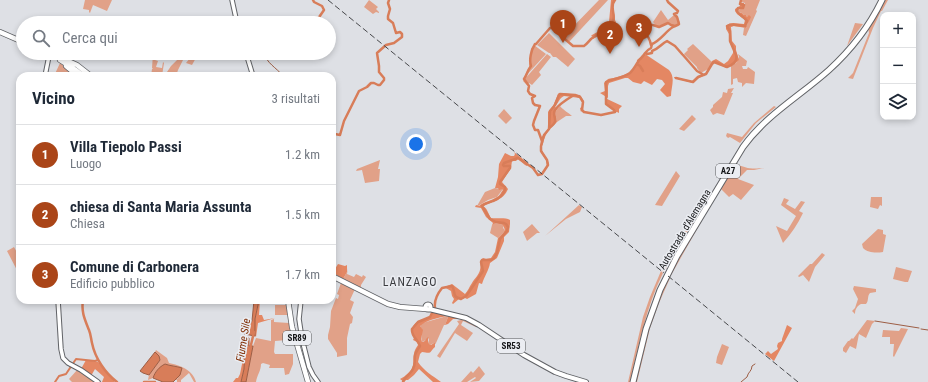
<!DOCTYPE html>
<html lang="it">
<head>
<meta charset="utf-8">
<style>
  :root { --surface:#fff; --page:#f6f6f7; --text:#1f2937; --muted:#747a83; --line:#e0e1e3; --accent:#aa4518 }
  body { margin:0; font-family:"Roboto Condensed",sans-serif; background:var(--page); color:var(--text) }
  .controls { position:absolute; right:12px; top:12px; display:grid; overflow:hidden; border-radius:8px; box-shadow:0 2px 6px #0003 }
  .controls button { width:36px; height:36px; display:grid; place-items:center; padding:0; border:0; border-bottom:1px solid var(--line); background:var(--surface); color:var(--text); font:20px sans-serif }
  .you { position:absolute; left:416px; top:144px; width:14px; height:14px; margin:-10px; border:3px solid #fff; border-radius:50%; background:#1a73e8; box-shadow:0 0 0 6px #1a73e833 }
  .badge { display:grid; place-items:center; width:26px; height:26px; border-radius:50%; background:var(--accent); color:#fff; font-size:13px; font-weight:700 }
  .pin { position:absolute; translate:-50% -33px; filter:drop-shadow(0 1px 2px #0008) }
  .pin::after { content:''; position:absolute; top:21px; width:14px; height:12px; background:inherit; clip-path:polygon(0 0,100% 0,50% 100%) }
  .list { margin:0; padding:0; list-style:none }
  h2 { display:flex; justify-content:space-between; align-items:center; height:52px; margin:0; padding:0 16px; font-size:17px }
  h2 small { font-size:13px; font-weight:400; color:var(--muted) }
  .list li { display:grid; grid-template-columns:26px 1fr auto; gap:12px; align-items:center; box-sizing:border-box; height:60px; padding:0 16px; border-top:1px solid var(--line) }
  .list b { display:block; font-size:15px; white-space:nowrap }
  .list p { margin:0; font-size:13px; white-space:nowrap; color:var(--muted) }
  .list em { font-size:13px; font-style:normal; color:var(--muted) }
  .icon { flex:none; width:22px; height:22px; fill:none; stroke:currentColor; stroke-width:2; stroke-linecap:round; stroke-linejoin:round }
  .map { position:relative; flex:none; width:928px; height:382px; overflow:hidden }
  .search { position:absolute; background:var(--surface); box-shadow:0 2px 6px #0003; left:16px; top:16px; width:320px; height:44px; display:flex; align-items:center; gap:10px; box-sizing:border-box; padding:0 14px; border-radius:22px; color:var(--muted); font-size:15px }
  .panel { position:absolute; background:var(--surface); box-shadow:0 2px 6px #0003; left:16px; top:72px; width:320px; height:232px; border-radius:12px }
  .map>svg:first-child { display:block }
  .green { fill:#e1a188 }
  .forest { fill:#e48763 }
  .water { fill:#d87d59; stroke:#9d5e45 }
  .lines { fill:none; stroke-linecap:round; stroke-linejoin:round }
  .stream { stroke:#9d5e45; stroke-width:1 }
  .canal { stroke:#d87d59; stroke-width:2 }
  .river { stroke:#d87d59; stroke-width:2.5 }
  .secondary-casing { stroke:#616367; stroke-width:5.5 }
  .primary-casing { stroke:#616367; stroke-width:6 }
  .trunk-casing { stroke:#616367; stroke-width:6 }
  .motorway-casing { stroke:#616367; stroke-width:7 }
  .secondary { stroke:#fff; stroke-width:3.5 }
  .primary { stroke:#fff; stroke-width:4 }
  .trunk { stroke:#fff; stroke-width:4.5 }
  .motorway { stroke:#fff; stroke-width:5 }
  .rail { stroke:#47484b; stroke-width:1; stroke-dasharray:6 3; stroke-linecap:butt }
  .labels { text-anchor:middle; stroke-width:3; stroke-linejoin:round; paint-order:stroke }
  .shield { fill:#ebedf2; stroke:#545659; stroke-width:1 }
  .shield-label { font-size:9px; font-weight:bold; fill:#141517 }
  .street-label { font-size:10px; fill:#141517; stroke:#ebedf2 }
  .water-label { font-size:11px; font-style:italic; fill:#7f2c02; stroke:#ebedf2 }
  .quarter-label { font-size:12px; letter-spacing:1px; fill:#3b3c40; stroke:#ebedf2 }
</style>
</head>
<body>
<div class="map">
<svg width="928" height="382" viewBox="0 0 928 382">
  <rect width="100%" height="100%" fill="#dee0e5"/>
  <path class="green" d="M85,0H112L107,11L93,5L90,13L89,12V10L83,9Z
    M369,0L378,7L376,9L379,12V13L376,12L373,14L364,7Z
    M599,0H608L569,42L564,36Z
    M742,0H760L756,10L757,11L746,36L743,35L744,28H746L747,27L746,23H748L749,16L747,17L746,15H744L742,13L739,12L738,10C742,8 745,9 745,3L741,2Z
    M884,0H888L882,11H881L873,28L853,79L848,78L853,73L869,33L868,27Z
    M661,10L668,20L674,15L678,17L680,23L679,25C673,27 673,25 668,23L661,26L660,25L658,28L653,22Z
    M855,23L863,24L847,46Z
    M549,33L575,59L568,67L556,57H553L550,53H549L537,45Z
    M693,44L712,62L708,69L701,73L697,68V67L684,54L688,50L687,49Z
    M534,45L546,54L523,79L529,67L531,49Z
    M153,53H154L156,57L155,60L158,61L156,67L162,68L163,62L164,63L162,76H151L152,69H153L152,68Z
    M194,53H211L212,55L211,56H197L192,65L186,63Z
    M547,54L551,57L539,72L541,75L532,85L529,83L527,85L523,81Z
    M738,54L747,61L746,66H742L743,69H747L748,67L755,72L754,84L746,83L742,87V83L738,82L737,78L733,79V84L731,85V66L736,63L739,57Z
    M180,57L183,60L178,70L176,76L167,72L171,66Z
    M60,63L73,73L74,74L72,76H54Z
    M734,88L731,93H733L724,115L717,113L713,115L710,110L713,107V105L722,97L723,92L727,93L728,89Z
    M560,106C564,111 568,112 572,116H566L557,122L555,112Z
    M774,106L776,107L756,123L740,143L730,137L728,138L726,136L727,133L742,137L754,123Z
    M504,109L512,118L506,124L498,116Z
    M692,115L696,119L684,131L679,129Z
    M380,160L378,169H380L379,181L365,183L362,170L356,171L357,169Z
    M735,163C746,169 752,169 764,168L754,170H747L738,179L754,185L741,200L733,194L729,197L721,189L710,206L670,277L668,275Z
    M676,171L680,176L662,206L655,205Z
    M495,188L502,189H503L497,197L488,200L478,206H477L485,192Z
    M871,197H882V206L880,205L878,209L870,207Z
    M784,198L789,200L786,204L795,209L801,201L805,202L799,211L803,213C798,224 791,234 783,243L776,226L787,231L796,216L781,205Z
    M704,201L705,202L664,272L662,270L666,263Z
    M579,205L582,207L580,212L566,219L545,236Z
    M495,223L504,225L503,228L505,230L503,233L498,238L490,233L492,225Z
    M532,224L540,233H537L527,241L523,232Z
    M878,229L883,230V234L886,235L883,252C876,253 868,253 863,248L862,244Z
    M14,247L20,258V261L17,263L19,266H20V274H19L7,251Z
    M822,253L825,255L815,267L809,282L803,275L799,277L798,276L810,264H812Z
    M896,267L912,271L908,282H905L893,279Z
    M348,268L347,274L354,277L356,274L362,277L363,275L366,277L361,285V289L343,279L347,272Z
    M661,271L663,273C646,307 639,345 630,382H628L643,317L650,297Z
    M668,276L670,278L659,303L650,328L637,382H635L646,335Z
    M341,283L355,289L350,300L354,302L350,313L353,317L352,323L350,324L347,338V355L337,357V353L328,339V335L330,327L331,311L336,298L338,299L339,295L337,294Z
    M854,286L876,289V292L870,293C867,296 869,301 866,304H861C857,306 855,309 855,314L852,311L855,308L858,299L853,289Z
    M275,305H286L288,315H275Z
    M447,316L448,317L445,325H444L436,343H434L430,345L429,344V337L426,340L422,342C420,336 424,331 420,326L421,324L426,322Z
    M459,318H460L477,326L476,327L463,321L461,325L473,333L467,341L455,333L440,358L437,356L459,324L457,321L461,320Z
    M274,319V322L289,323L295,342H290L287,340L275,341L274,352L275,354H293V364L289,374L285,375L284,368H269L270,365L263,363L261,364C261,371 257,375 256,382H246L253,346L256,338L271,341V320Z
    M867,320L875,321L872,324L866,338L859,334L856,349L850,346L846,353L843,351V348L848,341H849L852,338L853,339Z
    M901,328L908,329L894,357L893,356L894,344H890V337H882L883,330L899,331Z
    M722,344L729,347L722,365L716,363L717,357Z
    M156,350L167,358L169,363C180,365 193,370 196,382H194L189,373L181,380V382H177V380H175L178,378L177,366H171L165,364L155,374L153,378L148,380L149,375L160,360L157,354L155,352Z
    M479,366L485,374L479,381L470,382L476,378L475,377L467,382H461L471,371L473,373Z
    M78,369L97,382H72L69,379Z"/>
  <path class="forest" d="M611,0H616C610,6 615,13 615,20L616,22L613,26L616,32L618,38L615,40L614,35L608,30L604,33L593,39V37L591,36L592,35L599,31L609,22Z
    M740,0H742L741,3H744V8L738,9V12L742,13L744,15H746L747,17L749,15L751,17L748,23H746L747,27L746,28L734,26L731,27L732,41L736,46V50L739,60L731,66L726,68L715,62L713,63L707,74L699,78L693,83L674,78V77L692,81L698,76L706,73L712,61L716,59L724,64L728,61L733,53V49L729,41V34L726,29V26C731,21 737,24 744,24L745,20L737,14L735,11V9L740,6Z
    M645,54L669,70C676,78 671,87 671,96L667,97L660,90L665,84L662,80L657,79L652,85L644,81L641,84L633,82L628,78H625L609,83L608,86V98L600,93L605,91L604,83L608,79C619,77 636,74 637,60Z
    M560,93L580,95L584,101L582,110L581,112L580,108L582,107V102L580,98L564,96C559,98 559,103 555,106L556,108L559,107L555,112L557,122C550,129 545,133 543,144C542,146 541,148 542,150C544,156 548,158 549,165L543,173L542,172L547,167L546,160L540,151L541,138L548,129V112L553,106L558,94Z
    M605,98L622,106L619,109V113L617,112H614V111C610,106 604,105 605,98Z
    M514,152L528,163L527,166L525,165L518,159L516,161H512L511,168L502,182L508,189C503,201 493,201 483,206C488,209 488,214 491,218C497,219 505,217 510,220V224L509,232L504,237V241L497,258L490,263C489,270 484,277 482,284L479,283L476,294L467,299L465,298L462,299H459L453,304L452,303L454,299L452,296L451,291L444,287L447,286L452,284L465,294C468,291 469,287 472,283C474,279 479,275 480,270C481,266 480,264 480,261L483,258L486,259L491,258L495,252L498,238L503,233L505,230L503,225L496,223L492,225L493,223L486,217L481,208L475,207L476,205L479,206C485,201 491,201 497,197C500,196 501,192 503,190L502,189L499,190L498,188H495L498,177L499,164L505,153L511,156H514L515,154Z
    M338,264L345,266L347,265V272L343,279L332,272V267L335,269Z
    M259,300H260L259,315H262L264,320L275,318L258,323L256,337L255,336V319Z
    M433,312L460,318L458,319H453L448,324L445,325L448,317L447,316C438,318 426,320 420,326L423,330L421,339L422,342C426,342 426,337 429,337L428,340L429,344L431,345L434,343H436L435,344V347C429,352 433,354 422,352L420,354L418,362C424,371 433,376 441,382H433L419,369L414,375L408,380H406L404,382L400,379C406,376 412,371 413,365C414,361 413,358 414,354C414,351 416,348 418,345L417,342L413,340L414,338C410,331 412,324 420,320C423,319 427,319 429,317C432,315 432,313 433,312Z
    M787,325L792,328L774,361L765,354L768,351L771,354L778,349L777,346L778,343L782,341V339Z
    M243,342L247,344L244,369L241,382H233L236,378H238L240,374L243,359Z
    M86,360L98,362L110,377L115,381L114,382H102L104,377L95,369L91,376L81,369Z"/>
  <path class="water" d="M254,300H259L255,319V336L244,334L252,321Z
    M244,338H249V346H253L246,382H241L244,369L245,351C247,349 247,347 247,344L243,342Z
    M155,352L159,356L160,360L149,375L143,373L140,371Z
    M165,364C170,366 176,366 182,368L180,375L173,382H163L153,378C155,372 159,367 165,364Z"/>
  <g class="lines">
    <path class="stream" d="M264,53C267,64 276,67 283,76
      M875,321L919,328
      M921,329L928,330
      M741,382L747,377C748,372 752,371 752,366L755,364"/>
    <path class="canal" d="M55,382L59,376L66,374L76,359L95,361L98,360"/>
    <path class="river" d="M313,0L314,2L322,6L324,10L315,23
      M289,23H292
      M649,25H642L643,29L645,30V34C649,36 650,40 651,45
      M650,25H653L659,27L668,23L671,25L675,26
      M535,44C531,50 529,60 531,66C527,71 527,75 524,79L529,86L528,91L530,94L535,96L532,98L533,103L535,105L540,106L534,121L533,125L535,130H538L542,141
      M536,44L550,28H552L573,46H584C587,44 589,41 591,39C598,33 609,30 613,21C616,14 609,7 615,0
      M647,54L652,53V51C660,48 661,44 667,41L675,46L682,54
      M683,55L697,71L704,75
      M637,64L640,66L643,71
      M676,78L693,82L698,77L706,74L712,64L714,62L727,67C732,65 738,61 736,55L730,41V31L727,26C733,23 739,26 745,26L747,21C744,16 739,16 737,11L738,8H743L744,5L740,4L741,0
      M549,128C561,120 551,117 555,110C558,105 569,98 574,95
      M332,136L335,134L340,135L344,121L359,91L367,87L371,83H374L378,85H380L384,80V78L379,72V66L377,53L386,45L394,43L402,37V34L400,32L396,33L393,23L388,19V16L390,9L388,3L389,0
      M83,300C81,312 85,320 89,330C91,335 91,339 92,343C95,358 105,373 117,382
      M435,308C434,301 438,293 442,288L452,286C455,289 453,294 456,297L461,299L466,296L469,292L483,271L481,262L482,260H491L494,258L497,253L500,239L507,231L508,227L506,224L504,223L496,222L490,219L482,206C485,203 489,203 493,201C498,199 503,195 505,190V187L500,184V182L510,168V166H504L503,165L504,163L518,158L533,168L538,175L542,174L548,165L547,160L541,151V146L544,135L549,129L550,111L555,105L559,95L560,94L575,95L580,97L583,102L582,110L584,112L601,115L615,112L614,110L606,104V82C613,78 621,79 630,73C634,69 635,66 638,62C639,59 640,60 642,57C646,53 645,51 651,48L652,44C661,40 666,31 673,27C675,26 678,25 679,24L677,17L674,14L677,13L678,11L668,2L667,0
      M250,349L254,332
      M144,382H155
      M403,382C405,376 411,374 413,369C416,364 414,360 415,355C416,352 418,349 420,346C418,339 411,337 412,329L418,322L430,317L433,311"/>
    <g class="secondary-casing">
      <path id="secondary" d="M232,0L237,23
        M246,53L253,76
        M45,76L49,56
        M58,300L61,349L63,358L68,363L81,370L98,382
        M301,300L299,319L302,339L309,367L313,375L318,382"/>
    </g>
    <g class="primary-casing">
      <path id="primary" d="M425.5 307a2.5 2.5 0 1 1 5 0a2.5 2.5 0 1 1-5 0Z
        M429,309L466,318L479,325L524,355L555,372L566,376L586,382"/>
    </g>
    <g class="trunk-casing">
      <path id="trunk" d="M0,32L23,42
        M50,53L77,65L91,76
        M60,60L73,68L84,76
        M66,66L78,76
        M332,276L388,304L400,307L426,309
        M288,300L292,327L308,382"/>
    </g>
    <g class="motorway-casing">
      <path id="motorway" d="M633,382L646,329L660,290L677,256L743,147C766,115 800,96 829,70C851,50 869,27 882,0"/>
    </g>
    <use href="#secondary" class="secondary"/>
    <use href="#primary" class="primary"/>
    <use href="#trunk" class="trunk"/>
    <use href="#motorway" class="motorway"/>
    <path class="rail" d="M328,0L664,273
      M668,276L798,382"/>
  </g>
  <g class="labels">
    <g class="shield">
      <rect x="716" y="164" width="24" height="14" rx="3"/>
      <rect x="283" y="331" width="28" height="14" rx="3"/>
      <rect x="497" y="339" width="28" height="14" rx="3"/>
    </g>
    <g class="shield-label">
      <text x="728" y="174">A27</text>
      <text x="297" y="341">SR89</text>
      <text x="511" y="349">SR53</text>
    </g>
    <g class="street-label">
      <text transform="translate(684 229) rotate(-59)" y="4">Autostrada d'Alemagna</text>
    </g>
    <g class="water-label">
      <text transform="translate(243 340) rotate(-81)" y="4">Fiume Sile</text>
    </g>
    <g class="quarter-label">
      <text x="410" y="286">LANZAGO</text>
    </g>
  </g>
</svg>
<div class="controls">
<button>+</button>
<button>−</button>
<button><svg class="icon" aria-label="layers" viewBox="0 0 24 24"><path d="M12 4l9 5-9 5-9-5zM3 14l9 5 9-5"/></svg></button>
</div>
<div class="you"></div>
<div class="pin badge" style="left:563px;top:43px">1</div>
<div class="pin badge" style="left:610px;top:54px">2</div>
<div class="pin badge" style="left:639px;top:47px">3</div>
<div class="search"><svg class="icon" aria-label="search" viewBox="0 0 24 24"><circle cx="10" cy="10" r="6"/><path d="M15 15l6 6"/></svg>Cerca qui</div>
<section class="panel">
<h2>Vicino<small>3 risultati</small></h2>
<ul class="list">
<li><span class="badge">1</span><div><b>Villa Tiepolo Passi</b><p>Luogo</p></div><em>1.2 km</em></li>
<li><span class="badge">2</span><div><b>chiesa di Santa Maria Assunta</b><p>Chiesa</p></div><em>1.5 km</em></li>
<li><span class="badge">3</span><div><b>Comune di Carbonera</b><p>Edificio pubblico</p></div><em>1.7 km</em></li>
</ul>
</section>
</div>
</body>
</html>
